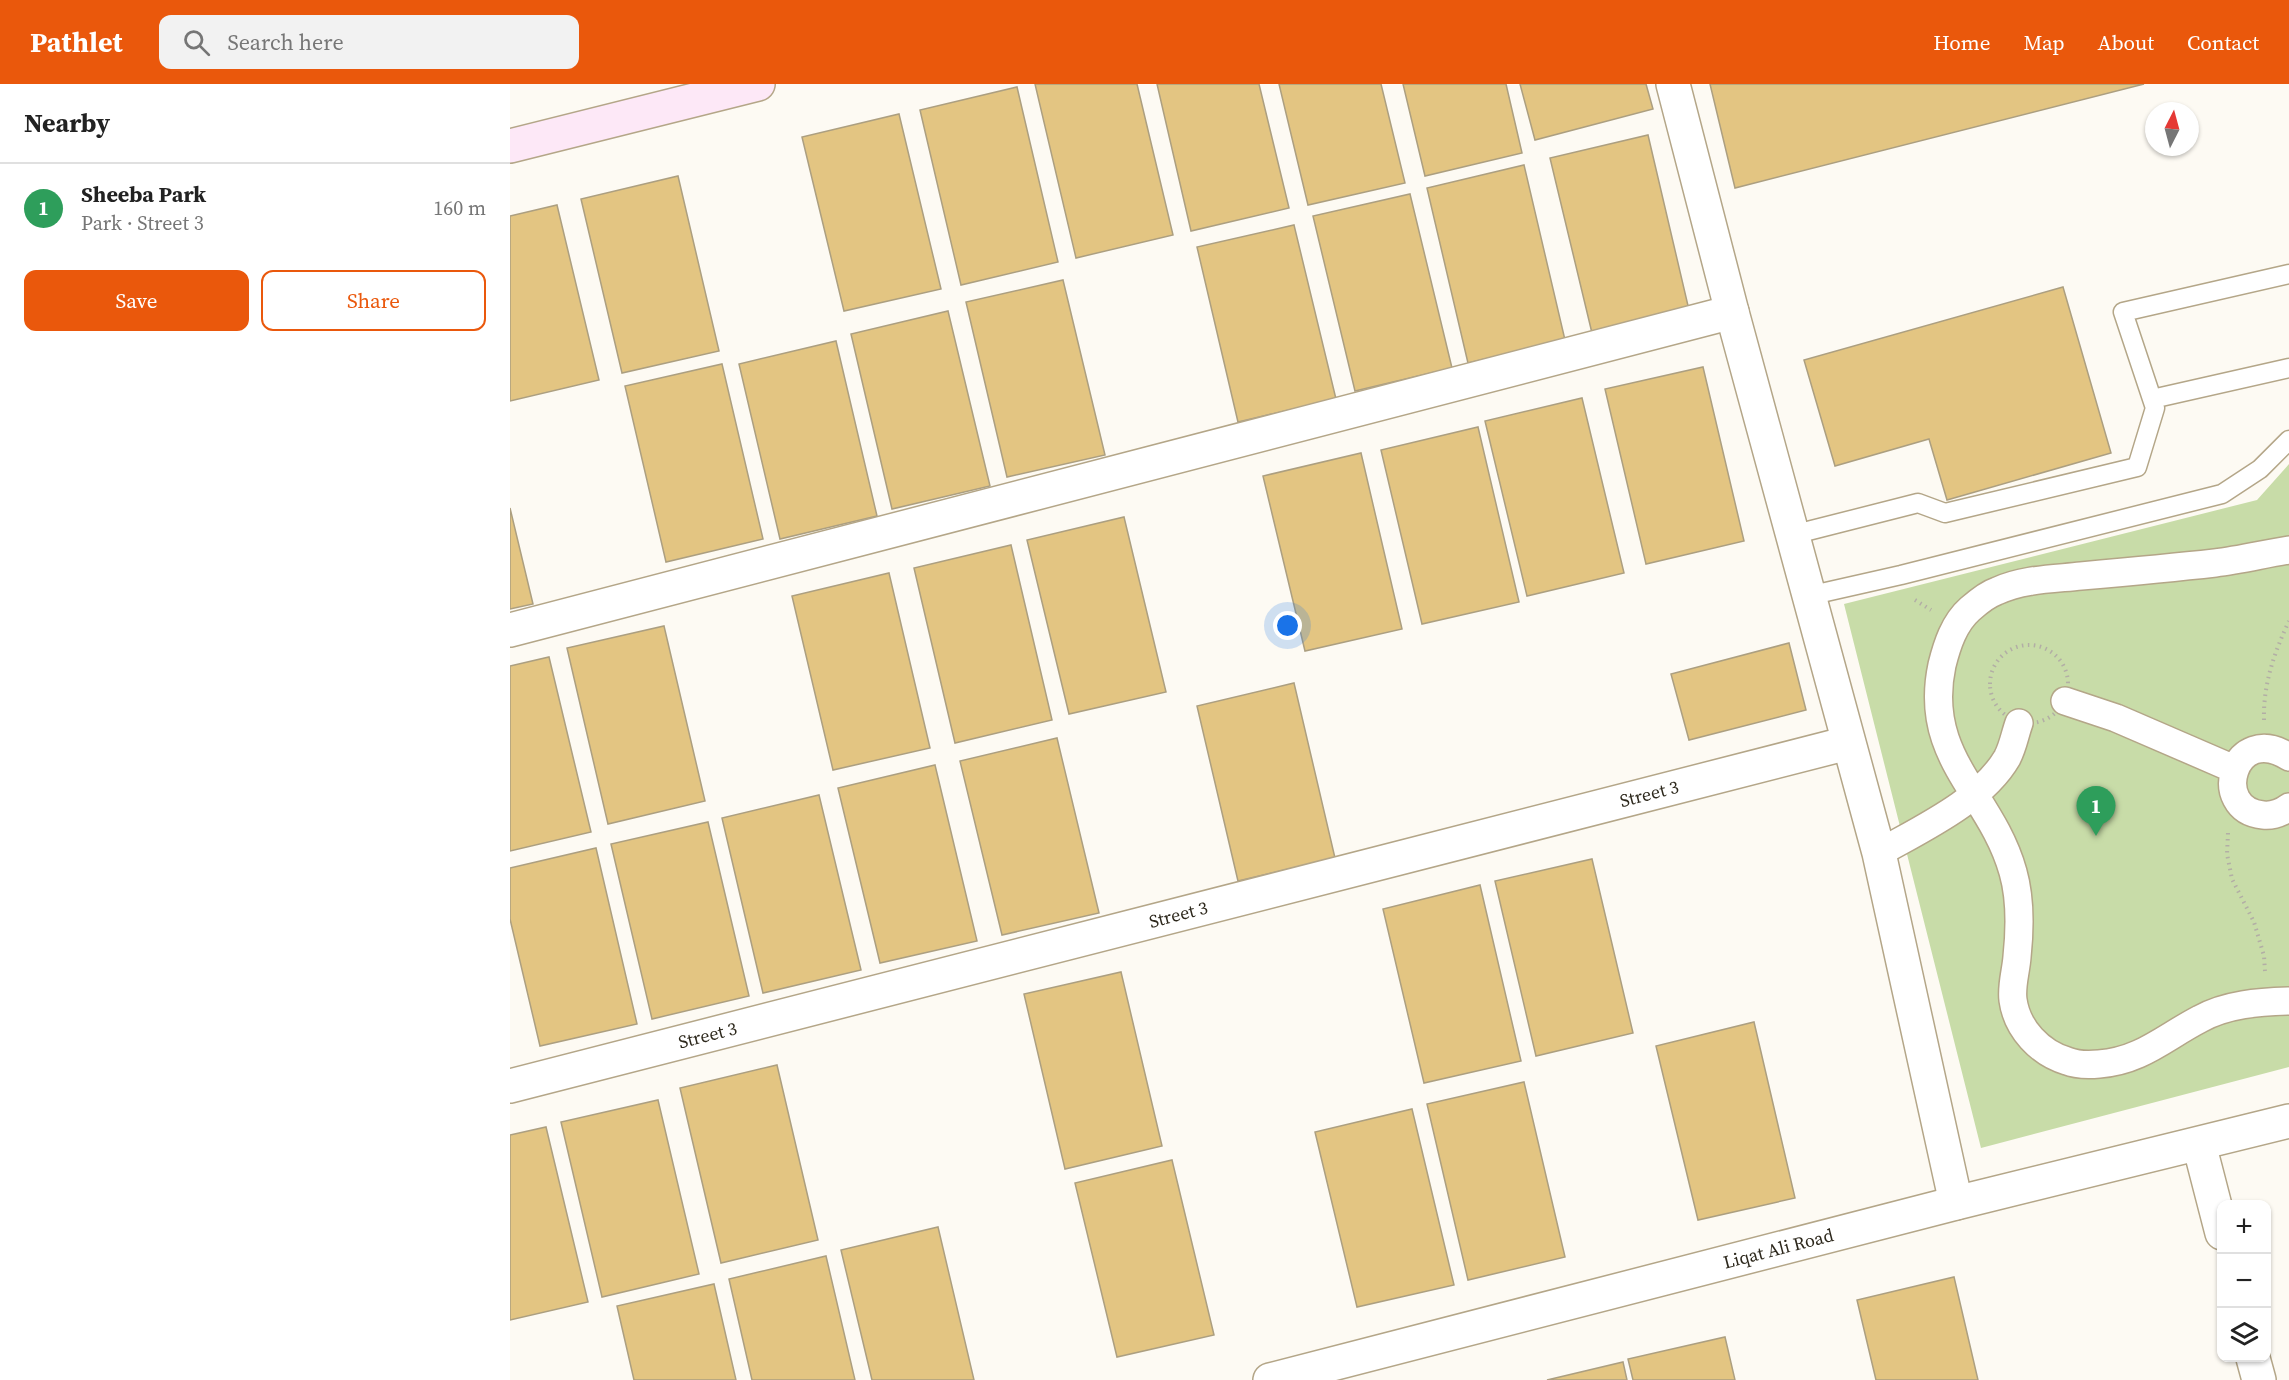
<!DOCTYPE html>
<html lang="en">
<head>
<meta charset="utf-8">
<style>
  :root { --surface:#fff; --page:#f2f2f2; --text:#222; --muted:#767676; --line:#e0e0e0; --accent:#ea580c }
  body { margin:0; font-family:"Source Serif 4",serif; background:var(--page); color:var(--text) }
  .controls { position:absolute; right:18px; bottom:18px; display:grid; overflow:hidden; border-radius:12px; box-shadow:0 2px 4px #0004 }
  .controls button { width:54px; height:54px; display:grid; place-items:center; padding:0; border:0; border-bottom:2px solid var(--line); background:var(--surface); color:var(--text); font:30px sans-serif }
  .compass { position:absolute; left:1635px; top:18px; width:54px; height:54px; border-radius:50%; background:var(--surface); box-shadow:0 2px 4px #0004; rotate:6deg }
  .you { position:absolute; left:778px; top:542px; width:21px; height:21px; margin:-15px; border:4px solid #fff; border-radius:50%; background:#1a73e8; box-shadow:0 0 0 9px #1a73e833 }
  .badge { display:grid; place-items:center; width:39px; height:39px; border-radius:50%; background:var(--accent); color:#fff; font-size:20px; font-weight:700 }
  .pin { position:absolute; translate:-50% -50px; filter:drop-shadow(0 2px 3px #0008) }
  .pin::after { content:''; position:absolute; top:32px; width:21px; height:18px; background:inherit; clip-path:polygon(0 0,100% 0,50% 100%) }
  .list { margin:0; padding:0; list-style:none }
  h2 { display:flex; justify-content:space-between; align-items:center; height:78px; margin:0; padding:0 24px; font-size:26px }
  h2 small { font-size:20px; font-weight:400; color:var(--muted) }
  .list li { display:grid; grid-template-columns:39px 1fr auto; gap:18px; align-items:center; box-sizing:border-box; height:90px; padding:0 24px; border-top:2px solid var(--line) }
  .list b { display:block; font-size:22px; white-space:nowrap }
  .list p { margin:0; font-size:20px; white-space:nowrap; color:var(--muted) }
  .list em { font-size:20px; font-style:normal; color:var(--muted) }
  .actions { display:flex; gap:12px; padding:18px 24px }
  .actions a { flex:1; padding:14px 0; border:2px solid var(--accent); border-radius:12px; text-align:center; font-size:21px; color:var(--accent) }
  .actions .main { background:var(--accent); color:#fff }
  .icon { flex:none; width:33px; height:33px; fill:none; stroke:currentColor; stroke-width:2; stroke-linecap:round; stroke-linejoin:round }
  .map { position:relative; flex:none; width:1779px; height:1296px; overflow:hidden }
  header { display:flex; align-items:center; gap:36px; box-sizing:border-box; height:84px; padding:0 30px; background:var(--accent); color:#fff }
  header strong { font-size:28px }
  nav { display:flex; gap:33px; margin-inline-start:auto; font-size:21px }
  .search { width:420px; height:54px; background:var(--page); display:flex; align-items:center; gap:15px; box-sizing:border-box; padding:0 21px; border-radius:12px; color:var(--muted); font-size:22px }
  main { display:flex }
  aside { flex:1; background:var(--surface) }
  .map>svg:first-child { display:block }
  .green { fill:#c8dca8 }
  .building { fill:#e3c582; stroke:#ac9f80; stroke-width:1.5 }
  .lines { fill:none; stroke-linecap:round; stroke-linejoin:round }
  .service-casing { stroke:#b4a688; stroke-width:21 }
  .pedestrian-casing { stroke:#b4a688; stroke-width:30 }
  .minor-casing { stroke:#b4a688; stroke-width:36 }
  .tertiary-casing { stroke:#b4a688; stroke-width:36 }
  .secondary-casing { stroke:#b4a688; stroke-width:36 }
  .path { stroke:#b2aea5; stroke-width:4; stroke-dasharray:1.5 4.5; stroke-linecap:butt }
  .service { stroke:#fff; stroke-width:18 }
  .pedestrian { stroke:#fff; stroke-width:27 }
  .minor { stroke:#fff; stroke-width:33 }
  .tertiary { stroke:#fff; stroke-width:33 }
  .secondary { stroke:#fde8f7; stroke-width:33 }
  .labels { text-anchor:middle; stroke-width:4.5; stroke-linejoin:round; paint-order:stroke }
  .street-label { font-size:18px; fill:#2d281c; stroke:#fdfaf3 }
</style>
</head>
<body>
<header>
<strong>Pathlet</strong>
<div class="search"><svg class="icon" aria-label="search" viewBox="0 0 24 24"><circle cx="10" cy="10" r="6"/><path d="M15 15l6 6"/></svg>Search here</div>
<nav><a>Home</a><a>Map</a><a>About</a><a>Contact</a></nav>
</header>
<main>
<aside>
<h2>Nearby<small></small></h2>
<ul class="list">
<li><span class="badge" style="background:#2e9e5b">1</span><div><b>Sheeba Park</b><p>Park · Street 3</p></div><em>160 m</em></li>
</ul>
<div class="actions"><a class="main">Save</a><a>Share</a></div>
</aside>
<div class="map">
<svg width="1779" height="1296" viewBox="0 0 1779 1296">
  <rect width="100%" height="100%" fill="#fdfaf3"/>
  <path class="green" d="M1779,380V983L1471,1064L1334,520L1747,416Z"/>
  <path class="building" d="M525,0H627L663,151L566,174Z
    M647,0H749L779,124L681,147Z
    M769,0H871L895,99L798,121Z
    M893,0H996L1012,69L915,92Z
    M1010,0H1136L1143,25L1025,56Z
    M1200,0H1634L1225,104Z
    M507,3L548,178L451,201L410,26Z
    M389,30L431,205L334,227L292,53Z
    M1138,51L1179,226L1082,249L1040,74Z
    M1014,81L1055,256L958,279L917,104Z
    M168,92L209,267L112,289L71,115Z
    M900,110L942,284L845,307L803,132Z
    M47,121L89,296L0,317V132Z
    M784,141L826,315L728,338L687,163Z
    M553,196L595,371L497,393L456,218Z
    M1553,203L1601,369L1437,416L1419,355L1325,382L1294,276Z
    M438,227L480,402L382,425L341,250Z
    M326,257L367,432L270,455L229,280Z
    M212,280L253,455L156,478L115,302Z
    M1193,283L1234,457L1136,480L1095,305Z
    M1072,314L1114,489L1017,512L975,337Z
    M968,343L1009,518L912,540L871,366Z
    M851,369L892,545L795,567L753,392Z
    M0,424L23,520L0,525Z
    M614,433L656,608L559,630L517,456Z
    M501,461L542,636L445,659L404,484Z
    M379,489L420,664L323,686L282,512Z
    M154,542L195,717L98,740L57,564Z
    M1279,559L1296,626L1179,656L1161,590Z
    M39,573L81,748L0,767V582Z
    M784,599L825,774L728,797L687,622Z
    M547,654L589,829L492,851L450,677Z
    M425,681L467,857L370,879L328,704Z
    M309,711L351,886L253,909L212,734Z
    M198,738L239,912L142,935L101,760Z
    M86,764L127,940L30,962L0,835V784Z
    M1082,775L1123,949L1026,972L985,797Z
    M970,801L1011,977L914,999L873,825Z
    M611,888L652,1062L555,1085L514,910Z
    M1244,938L1285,1114L1188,1136L1146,962Z
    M267,981L308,1156L211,1179L170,1004Z
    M1014,998L1055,1173L958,1196L917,1020Z
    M148,1016L189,1190L92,1213L51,1038Z
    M902,1025L944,1201L847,1223L805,1048Z
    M36,1043L78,1218L0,1236V1051Z
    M662,1076L704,1251L607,1273L565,1099Z
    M428,1143L464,1296H362L331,1166Z
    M316,1172L345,1296H242L219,1195Z
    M1444,1193L1468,1296H1366L1347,1216Z
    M204,1200L226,1296H124L107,1222Z
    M1215,1253L1225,1296H1123L1118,1275Z
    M1113,1278L1117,1296H1037Z"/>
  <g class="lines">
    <g class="service-casing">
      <path id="service" d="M1642,315L1779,284
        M1282,451L1408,419L1435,429L1627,383L1645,324L1613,228L1779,190
        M1298,512L1391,491L1712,410L1750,385L1779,356"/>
    </g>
    <g class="pedestrian-casing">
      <path id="pedestrian" d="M1779,466C1754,470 1730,476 1705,479C1660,484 1616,488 1571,492C1543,495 1513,495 1487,507C1478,510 1468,518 1460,525C1444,539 1437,561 1432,581C1412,674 1481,709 1503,788C1511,816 1510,845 1507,873C1506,887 1501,902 1503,916C1507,945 1530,969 1557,977C1567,981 1578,981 1589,980C1631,977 1655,953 1690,935C1717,920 1749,918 1779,917
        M1555,617L1606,634L1724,685
        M1779,673C1723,637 1699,726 1753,731C1763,732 1771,729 1779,723
        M1369,769C1411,745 1472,717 1497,674C1503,663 1505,650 1509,639"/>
    </g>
    <g class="minor-casing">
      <g id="minor">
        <path d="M1163,0L1222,228L1369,769L1446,1119"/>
        <path d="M0,546L1222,228"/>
        <path id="s1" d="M0,1002L1338,659"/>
        <path d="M1689,1060L1712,1149"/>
        <path d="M1743,1274L1749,1296"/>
      </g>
    </g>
    <g class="tertiary-casing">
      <g id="tertiary">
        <path id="s2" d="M760,1296L1446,1119L1779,1037"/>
      </g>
    </g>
    <g class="secondary-casing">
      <path id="secondary" d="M0,62L248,0"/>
    </g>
    <path class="path" d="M1405,516L1421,526
      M1480 600a39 39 0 1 1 78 0a39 39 0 1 1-78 0Z
      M1754,636C1753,601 1764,569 1779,537
      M1718,749L1717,770L1722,795L1744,838L1754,872L1755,887"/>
    <use href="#service" class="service"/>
    <use href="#pedestrian" class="pedestrian"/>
    <use href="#minor" class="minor"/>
    <use href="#tertiary" class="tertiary"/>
    <use href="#secondary" class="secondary"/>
  </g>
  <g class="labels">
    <g class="street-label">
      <text dy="6" stroke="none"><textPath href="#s1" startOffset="1176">Street 3</textPath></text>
      <text dy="6" stroke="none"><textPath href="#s1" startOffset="690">Street 3</textPath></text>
      <text dy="6" stroke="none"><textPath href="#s1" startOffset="204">Street 3</textPath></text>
      <text dy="6" stroke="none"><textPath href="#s2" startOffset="525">Liqat Ali Road</textPath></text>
    </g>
  </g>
</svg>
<div class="controls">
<button>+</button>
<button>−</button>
<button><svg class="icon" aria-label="layers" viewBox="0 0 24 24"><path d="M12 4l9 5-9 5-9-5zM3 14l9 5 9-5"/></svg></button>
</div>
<svg class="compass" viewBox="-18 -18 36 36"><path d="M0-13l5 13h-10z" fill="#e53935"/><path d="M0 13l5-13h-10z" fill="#767676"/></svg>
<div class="you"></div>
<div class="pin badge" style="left:1586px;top:752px;background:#2e9e5b">1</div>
</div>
</main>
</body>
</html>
